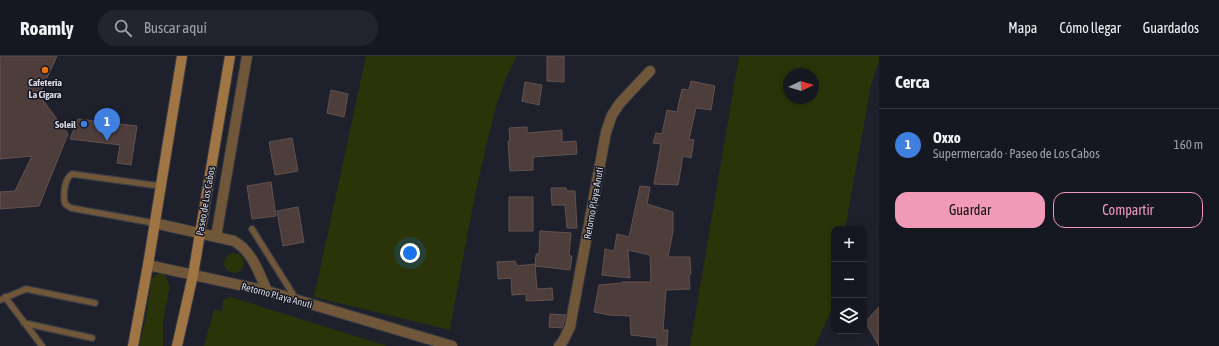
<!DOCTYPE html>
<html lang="es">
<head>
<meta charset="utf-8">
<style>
  :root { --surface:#161821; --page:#23252e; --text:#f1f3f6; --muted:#9ea0a5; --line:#35373f; --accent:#f09ab7 }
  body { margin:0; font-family:"Asap Condensed",sans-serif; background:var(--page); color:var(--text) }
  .controls { position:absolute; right:12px; bottom:12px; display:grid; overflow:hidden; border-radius:8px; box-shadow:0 2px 10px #0003 }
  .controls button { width:36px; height:36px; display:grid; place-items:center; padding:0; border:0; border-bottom:1px solid var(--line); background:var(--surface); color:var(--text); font:20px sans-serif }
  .compass { position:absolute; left:783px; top:12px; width:36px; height:36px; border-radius:50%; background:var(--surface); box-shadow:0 2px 10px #0003; rotate:86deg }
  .you { position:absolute; left:410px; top:197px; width:14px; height:14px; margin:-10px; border:3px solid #fff; border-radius:50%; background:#1a73e8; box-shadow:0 0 0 6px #1a73e833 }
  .badge { display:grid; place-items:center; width:26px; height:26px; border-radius:50%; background:var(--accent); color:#fff; font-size:13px; font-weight:700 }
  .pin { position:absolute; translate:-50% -33px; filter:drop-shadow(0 1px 2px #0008) }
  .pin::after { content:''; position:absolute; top:21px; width:14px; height:12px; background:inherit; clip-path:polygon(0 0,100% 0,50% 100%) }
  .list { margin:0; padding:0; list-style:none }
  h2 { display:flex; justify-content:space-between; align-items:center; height:52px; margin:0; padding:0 16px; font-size:17px }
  h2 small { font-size:13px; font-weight:400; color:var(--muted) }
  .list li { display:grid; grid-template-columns:26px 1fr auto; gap:12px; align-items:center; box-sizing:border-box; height:72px; padding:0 16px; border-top:1px solid var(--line) }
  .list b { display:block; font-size:15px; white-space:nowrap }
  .list p { margin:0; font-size:13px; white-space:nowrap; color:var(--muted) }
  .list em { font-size:13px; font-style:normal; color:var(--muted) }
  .actions { display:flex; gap:8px; padding:12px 16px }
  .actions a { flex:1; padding:9px 0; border:1px solid var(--accent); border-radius:12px; text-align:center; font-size:14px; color:var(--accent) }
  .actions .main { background:var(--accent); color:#111 }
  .icon { flex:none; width:22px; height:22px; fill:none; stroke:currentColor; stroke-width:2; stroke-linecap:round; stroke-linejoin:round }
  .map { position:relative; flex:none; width:879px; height:290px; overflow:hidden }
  header { display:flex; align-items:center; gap:24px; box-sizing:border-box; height:56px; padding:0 20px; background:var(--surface); border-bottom:1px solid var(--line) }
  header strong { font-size:19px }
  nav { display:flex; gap:22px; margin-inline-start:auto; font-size:14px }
  .search { width:280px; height:36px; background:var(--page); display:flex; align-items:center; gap:10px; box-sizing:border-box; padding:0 14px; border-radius:22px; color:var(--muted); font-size:15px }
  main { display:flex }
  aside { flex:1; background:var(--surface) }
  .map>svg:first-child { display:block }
  .green { fill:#2b3409; fill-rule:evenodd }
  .building { fill:#4e3e3b; stroke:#63524f }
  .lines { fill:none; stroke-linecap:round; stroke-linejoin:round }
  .service-casing { stroke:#383a45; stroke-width:8 }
  .minor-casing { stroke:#383a45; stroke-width:12 }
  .secondary-casing { stroke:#383a45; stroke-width:12 }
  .service { stroke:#715739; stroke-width:5.5 }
  .minor { stroke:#715739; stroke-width:10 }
  .secondary { stroke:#9f7543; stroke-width:10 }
  .food-dot { fill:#e8710a; stroke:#151622; stroke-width:1.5 }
  .shop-dot { fill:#3f7fe0; stroke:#151622; stroke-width:1.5 }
  .labels { text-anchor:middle; stroke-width:3; stroke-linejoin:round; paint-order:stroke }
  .poi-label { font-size:10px; font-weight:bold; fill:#d8d9e2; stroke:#151622 }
  .street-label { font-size:10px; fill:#d8d9e2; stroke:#151622 }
</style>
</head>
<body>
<header>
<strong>Roamly</strong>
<div class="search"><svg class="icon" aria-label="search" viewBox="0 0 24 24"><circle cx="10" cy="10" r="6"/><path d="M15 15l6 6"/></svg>Buscar aquí</div>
<nav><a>Mapa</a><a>Cómo llegar</a><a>Guardados</a></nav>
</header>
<main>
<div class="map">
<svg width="879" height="290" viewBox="0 0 879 290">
  <rect width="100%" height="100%" fill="#1e202c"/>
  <path class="green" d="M366,0H517C500,30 493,62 485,95C471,154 461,214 450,274L314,241Z
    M739,0H879V5L871,29L845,173H834V249L815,290H690ZM789,18H813V42H789Z
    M224 207a10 10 0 1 1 20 0a10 10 0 1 1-20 0Z
    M157,218H164L170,230L163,265V290H139L147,256L151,224Z
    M230,241L387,290H204L214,254L222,255L223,244Z"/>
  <path class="building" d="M0,0H57L39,39L68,78L39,150L0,153V136L15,135L32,100L0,103Z
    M547,0H564V26L547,25Z
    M691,25L715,30L711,54L696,52L689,83L694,84L691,102L683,100L678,129L654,128L661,88L653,87L656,77L662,78L667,54L677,56L682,33L689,34Z
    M525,26L542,29L539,49L522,45Z
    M331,34L348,38L344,61L327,57Z
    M78,63L137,70L131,109L117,107L120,89L70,83Z
    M527,71V77L562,74V86L576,85L577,98L533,101V114L510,115L508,85H510L509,72Z
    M292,82L298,115L275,119L269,86Z
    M271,126L276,160L252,163L247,130Z
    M640,130L650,131L647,148L673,156V176L668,201H690L691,218L689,220L690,233L666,234L663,274H668L667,290H657V282L631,279L630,260L609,259L594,256L599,229L622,227V226H651L650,199L628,194L630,222L602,219L605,193L614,195L617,178L629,181Z
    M551,132H566L567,135H575L577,172H567L565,149H552Z
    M509,141H533V175H509Z
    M298,151L304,186L283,190L277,155Z
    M540,175L571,177L569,200H572L570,214L535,210L536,198H539Z
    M515,205L517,210L535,208L537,233L552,232L553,244L526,245V238L512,239L511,222L498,223L497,206Z
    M879,251V290L865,266Z
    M550,258L566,259L562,272L549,271Z"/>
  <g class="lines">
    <g class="service-casing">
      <path id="service" d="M154,167L71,152L65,148C63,139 64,123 72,118L160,130
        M252,173L296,243
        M5,241L42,290
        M0,244L26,233L95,247
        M24,267L92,282"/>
    </g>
    <g class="minor-casing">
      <path id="minor" d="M154,167L234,185C252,195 259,217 267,235
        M216,181L247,0
        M148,209L267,235L452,290
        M559,290L563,285L570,271L606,76L612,59L620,47L650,15"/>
    </g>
    <g class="secondary-casing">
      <path id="secondary" d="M133,290L148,209L182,0
        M177,290L193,219L230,0"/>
    </g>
    <use href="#service" class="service"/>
    <use href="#minor" class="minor"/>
    <use href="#secondary" class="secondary"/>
  </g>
  <circle class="food-dot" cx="45" cy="14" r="4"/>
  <circle class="shop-dot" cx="84" cy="68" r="4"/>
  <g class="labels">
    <g class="poi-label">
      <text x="45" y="30">Cafeteria<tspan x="45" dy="12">La Cigara</tspan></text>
      <text x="76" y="72" text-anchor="end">Soleil</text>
    </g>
    <g class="street-label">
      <text transform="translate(205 145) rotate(-80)" y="4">Paseo de Los Cabos</text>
      <text transform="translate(593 147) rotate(-80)" y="4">Retorno Playa Anuti</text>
      <text transform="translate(277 239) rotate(15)" y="4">Retorno Playa Anuti</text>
    </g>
  </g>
</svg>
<div class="controls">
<button>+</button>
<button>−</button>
<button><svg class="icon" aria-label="layers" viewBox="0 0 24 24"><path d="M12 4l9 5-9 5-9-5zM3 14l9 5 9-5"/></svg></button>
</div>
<svg class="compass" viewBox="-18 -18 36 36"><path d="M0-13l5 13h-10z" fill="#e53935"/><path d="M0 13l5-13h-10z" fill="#9ea0a5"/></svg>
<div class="you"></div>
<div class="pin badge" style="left:107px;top:85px;background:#3f7fe0">1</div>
</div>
<aside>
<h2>Cerca<small></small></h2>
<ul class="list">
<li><span class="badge" style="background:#3f7fe0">1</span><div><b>Oxxo</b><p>Supermercado · Paseo de Los Cabos</p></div><em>160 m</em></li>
</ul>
<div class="actions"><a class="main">Guardar</a><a>Compartir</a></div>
</aside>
</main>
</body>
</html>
